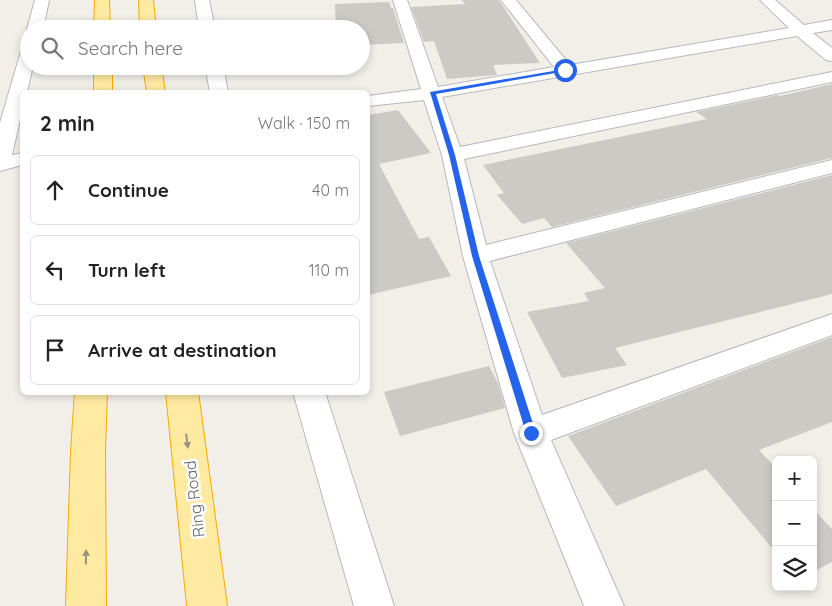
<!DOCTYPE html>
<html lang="en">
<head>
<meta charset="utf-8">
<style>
  :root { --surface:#fff; --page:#f2f2f2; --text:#222; --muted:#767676; --line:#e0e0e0 }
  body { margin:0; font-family:Quicksand,sans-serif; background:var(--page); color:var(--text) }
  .controls { position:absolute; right:15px; bottom:15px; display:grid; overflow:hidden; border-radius:8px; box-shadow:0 2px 8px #0003 }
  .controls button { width:45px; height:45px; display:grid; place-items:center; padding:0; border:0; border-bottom:1px solid var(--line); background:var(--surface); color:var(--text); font:25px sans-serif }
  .stop { position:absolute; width:15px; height:15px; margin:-11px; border:4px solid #2563eb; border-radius:50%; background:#fff }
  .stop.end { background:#2563eb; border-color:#fff; box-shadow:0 1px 5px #0008 }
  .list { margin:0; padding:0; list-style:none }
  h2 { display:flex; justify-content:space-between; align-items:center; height:65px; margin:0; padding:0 20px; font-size:21px }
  h2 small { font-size:16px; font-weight:400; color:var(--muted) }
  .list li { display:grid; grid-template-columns:32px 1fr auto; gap:15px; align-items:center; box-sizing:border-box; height:70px; margin:0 10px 10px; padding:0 10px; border:1px solid var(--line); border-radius:8px }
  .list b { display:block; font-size:19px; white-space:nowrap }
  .list em { font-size:16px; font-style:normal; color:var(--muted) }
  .icon { flex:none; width:28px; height:28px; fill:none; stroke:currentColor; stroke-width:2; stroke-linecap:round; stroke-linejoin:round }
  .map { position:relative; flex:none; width:832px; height:606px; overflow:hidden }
  .search { position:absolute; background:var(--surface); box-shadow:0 2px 8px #0003; left:20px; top:20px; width:350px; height:55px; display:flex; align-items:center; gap:12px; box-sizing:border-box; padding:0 18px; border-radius:28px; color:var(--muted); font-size:19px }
  .panel { position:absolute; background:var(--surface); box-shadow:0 2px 8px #0003; left:20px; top:90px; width:350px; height:305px; border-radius:8px }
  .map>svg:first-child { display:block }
  .building { fill:#cccac5 }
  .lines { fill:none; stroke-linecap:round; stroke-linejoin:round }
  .minor-casing { stroke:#b5b8bc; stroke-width:2 }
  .tertiary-casing { stroke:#b5b8bc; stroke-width:2 }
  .trunk-casing { stroke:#f9ab00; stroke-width:2 }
  .minor { fill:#fff; fill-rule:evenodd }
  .tertiary { fill:#fff; fill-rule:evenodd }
  .trunk { fill:#feeaa1; fill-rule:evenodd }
  .oneway { fill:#97927c }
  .route { fill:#2563eb }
  .labels { text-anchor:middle; stroke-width:5; stroke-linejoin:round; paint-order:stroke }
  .near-street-label { font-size:16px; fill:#5f6368; stroke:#fff }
</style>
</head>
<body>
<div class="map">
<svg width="832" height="606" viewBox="0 0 832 606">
  <rect width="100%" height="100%" fill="#f1efe8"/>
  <path class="building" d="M462,0H499L540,63L493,65L497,75L447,79L434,41L424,42L411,7L465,4Z
    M389,2L391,8H393L404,43L361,45V29H336L335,4Z
    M832,84V158L552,227L544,218L522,224L497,195L504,193L483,165L707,119L696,112L778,95L780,96Z
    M398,110L431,153L379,164L419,239L429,237L451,276L368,295V115Z
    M832,175V294L615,348L627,365L562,378L527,312L589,301L584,293L605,288L566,243Z
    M832,337V422L759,450L776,468V553L706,469L616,506L568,436Z
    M489,366L498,383L505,408L400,436L384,392Z
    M813,509L832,529V562L813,572Z"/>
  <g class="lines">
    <g class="minor-casing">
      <path id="minor" d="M393,0H407L438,87L554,67L501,0H516L570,65L789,28L760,0H775L804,25L832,20V30L813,33L832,48V61L826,60L797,36L442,97L460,147L832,72V82L464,159L486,245L832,160V173L490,261L542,415L832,314V335L551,440L624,606H584L514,433L463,256L442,155L424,100L368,106V96L421,89Z
        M22,153V165L0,171V158Z"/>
    </g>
    <g class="tertiary-casing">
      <path id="tertiary" d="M35,0H49L43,29H29V31L27,29Z
        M195,0H209L215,29H199Z
        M29,46V66H33L27,92H22V111L11,159L7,163L0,165V123L21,51L23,48Z
        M205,66H223L228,92H210Z
        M293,392H325L394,606H354Z"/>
    </g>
    <g class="trunk-casing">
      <path id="trunk" d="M95,0H109L110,29H94Z
        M139,0H153L156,29H140Z
        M94,66H112V92H94Z
        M143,66H161L165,92H147Z
        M75,392H107L105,451L106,606H66L71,451Z
        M166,392H198L227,606H187Z"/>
    </g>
    <use href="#minor" class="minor"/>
    <use href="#tertiary" class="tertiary"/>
    <use href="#trunk" class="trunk"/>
  </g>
  <defs><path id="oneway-solid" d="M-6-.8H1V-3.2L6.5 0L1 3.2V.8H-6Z" transform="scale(1.25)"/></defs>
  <g class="oneway">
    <use href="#oneway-solid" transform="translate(187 441) rotate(83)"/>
    <use href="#oneway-solid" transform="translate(86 557) rotate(-89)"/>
  </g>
  <path class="route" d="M565,69L567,71L436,94L455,155L479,256L536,433L531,437L526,433L472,256L449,155L430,92Z"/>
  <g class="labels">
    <g class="near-street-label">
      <text transform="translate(194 499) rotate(-97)" y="6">Ring Road</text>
    </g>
  </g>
</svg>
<div class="controls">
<button>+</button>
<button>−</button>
<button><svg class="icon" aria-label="layers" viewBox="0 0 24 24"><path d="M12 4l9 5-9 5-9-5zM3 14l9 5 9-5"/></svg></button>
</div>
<div class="stop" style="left:565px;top:70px"></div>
<div class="stop end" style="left:531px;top:433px"></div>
<div class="search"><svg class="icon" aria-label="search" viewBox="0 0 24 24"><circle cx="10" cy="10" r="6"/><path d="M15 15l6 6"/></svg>Search here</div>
<section class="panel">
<h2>2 min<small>Walk · 150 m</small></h2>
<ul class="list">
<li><svg class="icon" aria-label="ahead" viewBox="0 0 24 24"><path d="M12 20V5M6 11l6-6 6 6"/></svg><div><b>Continue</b></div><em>40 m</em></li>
<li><svg class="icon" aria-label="left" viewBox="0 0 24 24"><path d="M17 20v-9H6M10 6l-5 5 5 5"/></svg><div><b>Turn left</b></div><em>110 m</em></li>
<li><svg class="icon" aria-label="arrive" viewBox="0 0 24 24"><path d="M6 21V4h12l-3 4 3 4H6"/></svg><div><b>Arrive at destination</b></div></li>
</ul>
</section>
</div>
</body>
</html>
